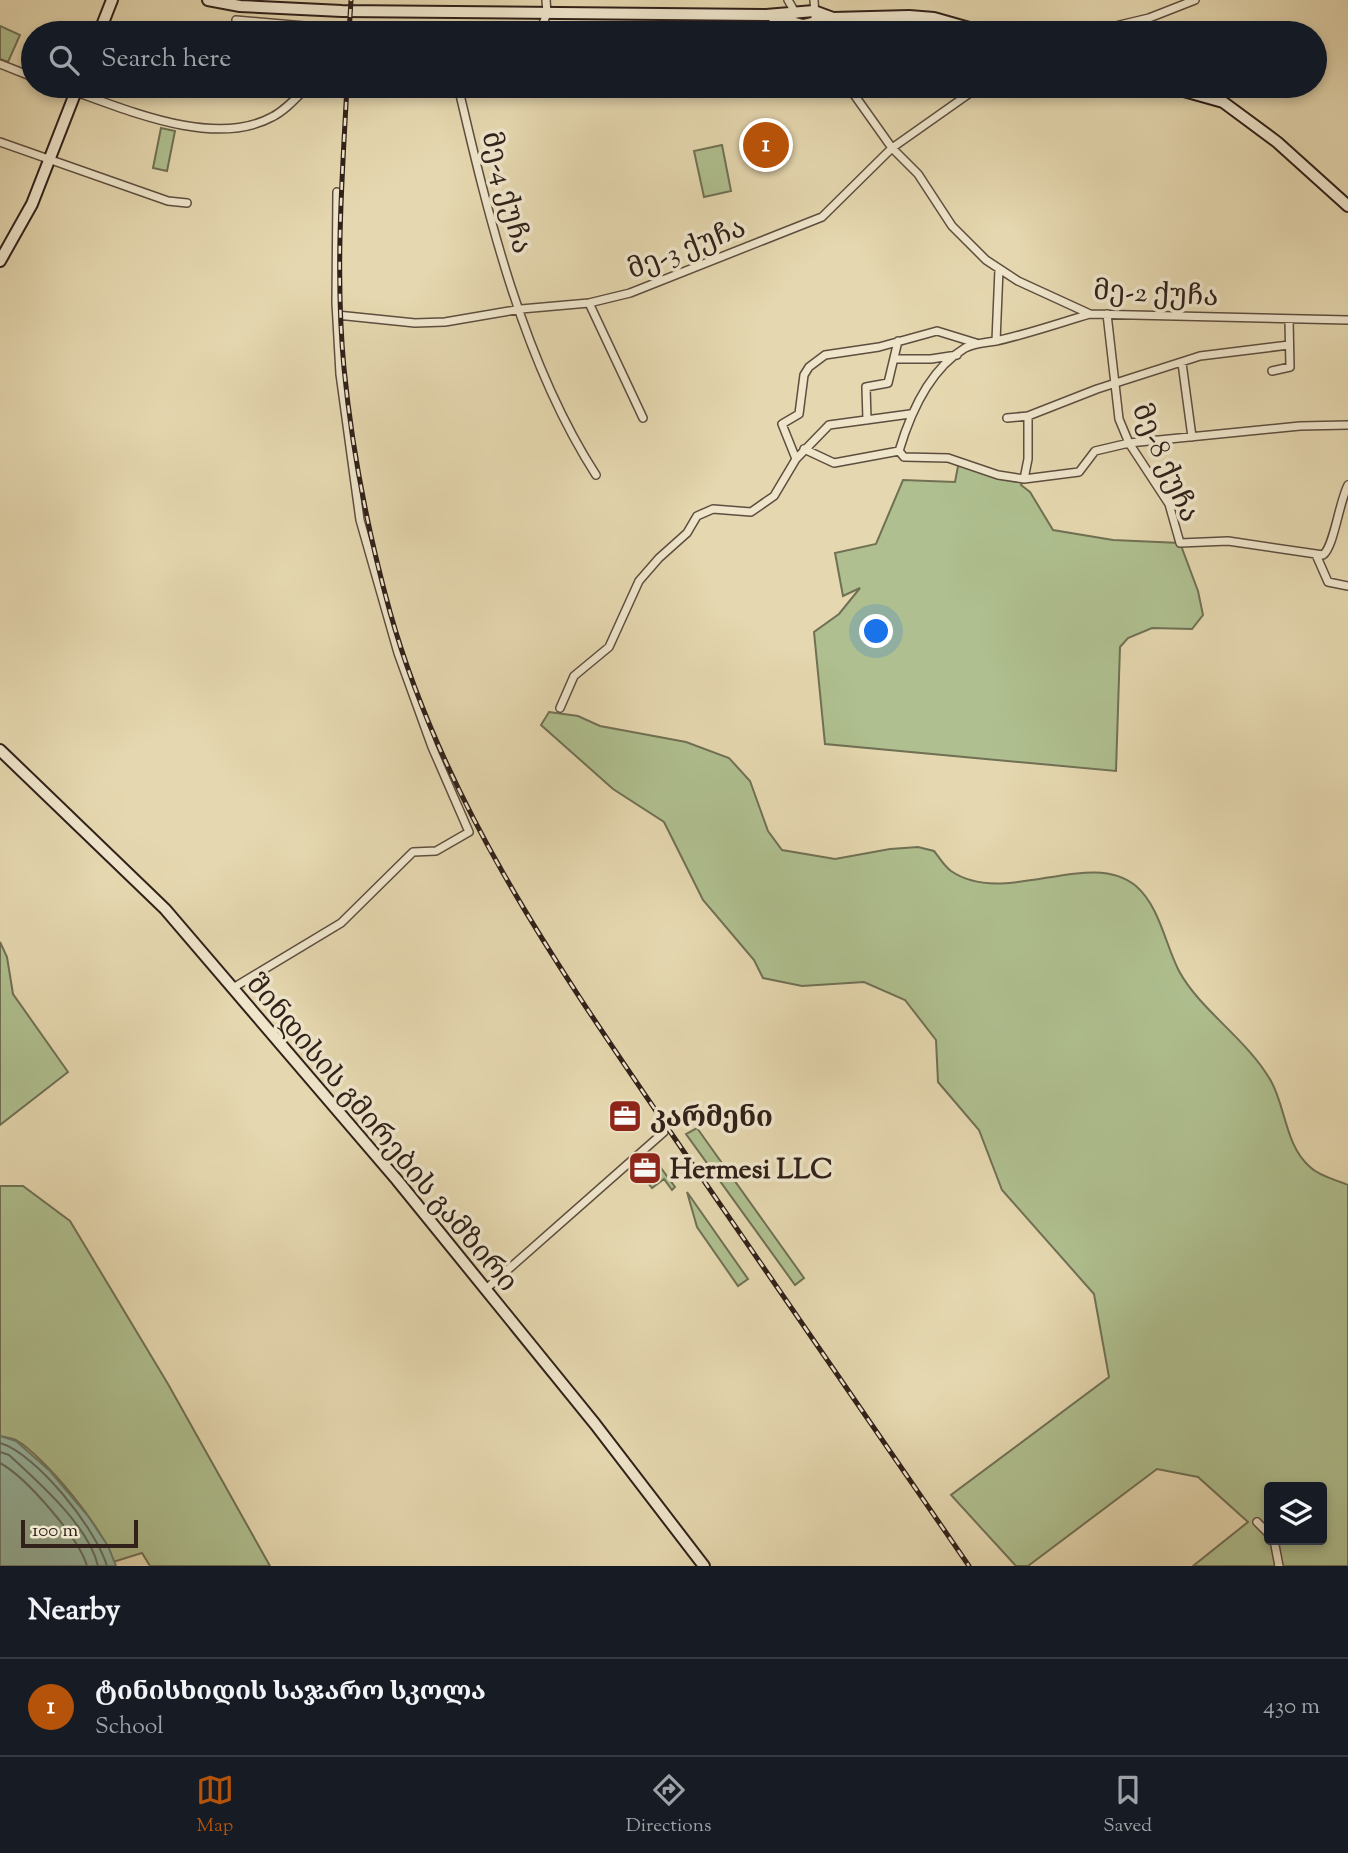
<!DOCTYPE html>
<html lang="en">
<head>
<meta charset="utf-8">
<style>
  :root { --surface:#171b24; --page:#242831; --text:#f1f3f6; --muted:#9ea1a6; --line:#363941; --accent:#b45309 }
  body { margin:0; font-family:"Sorts Mill Goudy","Noto Serif Georgian",serif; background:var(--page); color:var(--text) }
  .controls { position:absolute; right:21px; bottom:21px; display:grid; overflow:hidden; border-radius:7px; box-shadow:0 4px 10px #0003 }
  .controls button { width:63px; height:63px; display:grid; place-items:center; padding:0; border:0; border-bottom:2px solid var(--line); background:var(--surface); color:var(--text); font:35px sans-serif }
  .scale { position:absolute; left:21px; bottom:18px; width:117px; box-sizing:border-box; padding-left:7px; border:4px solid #31211a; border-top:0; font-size:19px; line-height:24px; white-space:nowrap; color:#31211a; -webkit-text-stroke:5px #eee5cb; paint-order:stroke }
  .you { position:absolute; left:877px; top:632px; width:24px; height:24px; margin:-18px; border:5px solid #fff; border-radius:50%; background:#1a73e8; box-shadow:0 0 0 10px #1a73e833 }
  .badge { display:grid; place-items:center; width:46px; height:46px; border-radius:50%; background:var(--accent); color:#fff; font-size:23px; font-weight:700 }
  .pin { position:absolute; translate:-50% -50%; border:4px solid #fff; box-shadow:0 2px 7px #0006 }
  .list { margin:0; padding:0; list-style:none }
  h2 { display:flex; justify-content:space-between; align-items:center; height:91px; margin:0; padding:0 28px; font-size:30px }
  h2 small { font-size:23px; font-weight:400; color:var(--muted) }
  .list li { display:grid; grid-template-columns:46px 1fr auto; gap:21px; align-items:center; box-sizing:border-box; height:98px; padding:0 28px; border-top:2px solid var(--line) }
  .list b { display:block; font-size:26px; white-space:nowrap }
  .list p { margin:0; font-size:23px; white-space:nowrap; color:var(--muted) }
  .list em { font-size:23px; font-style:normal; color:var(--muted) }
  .icon { flex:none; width:38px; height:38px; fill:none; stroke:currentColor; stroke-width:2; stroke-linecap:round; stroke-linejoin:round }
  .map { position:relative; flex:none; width:1348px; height:1566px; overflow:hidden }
  .search { position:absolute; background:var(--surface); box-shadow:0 4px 10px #0003; left:21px; right:21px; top:21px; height:77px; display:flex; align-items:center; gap:18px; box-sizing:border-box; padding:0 24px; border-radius:38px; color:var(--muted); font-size:26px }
  .sheet { height:189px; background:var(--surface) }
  nav { display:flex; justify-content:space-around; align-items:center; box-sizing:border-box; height:98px; border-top:2px solid var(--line); background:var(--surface); font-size:19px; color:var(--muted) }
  nav a { display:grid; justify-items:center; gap:4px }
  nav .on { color:var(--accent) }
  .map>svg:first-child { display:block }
  .green { fill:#afbf8f; stroke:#707054; stroke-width:2; fill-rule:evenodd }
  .water { fill:#98baa5; stroke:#6f7d6d; stroke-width:2 }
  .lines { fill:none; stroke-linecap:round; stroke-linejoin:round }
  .shore { stroke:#646e60; stroke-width:2 }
  .street-casing { stroke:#5e4e3f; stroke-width:10 }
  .secondary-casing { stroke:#31211a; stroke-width:14 }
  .street { stroke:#eee5cb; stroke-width:7 }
  .secondary { stroke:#eee5cb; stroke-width:10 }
  .rail-casing { stroke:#31211a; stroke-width:5 }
  .rail { stroke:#eee5cb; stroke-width:2.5; stroke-dasharray:8; stroke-linecap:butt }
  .labels { text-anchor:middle; stroke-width:7; stroke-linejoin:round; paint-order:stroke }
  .street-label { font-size:28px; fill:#31211a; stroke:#eee5cb }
  .poi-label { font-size:28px; font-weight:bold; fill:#31211a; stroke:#eee5cb; text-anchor:start }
</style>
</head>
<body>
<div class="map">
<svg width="1348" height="1566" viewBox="0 0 1348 1566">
  <rect width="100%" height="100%" fill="#e5d7af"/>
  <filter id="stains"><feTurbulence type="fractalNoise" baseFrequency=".00286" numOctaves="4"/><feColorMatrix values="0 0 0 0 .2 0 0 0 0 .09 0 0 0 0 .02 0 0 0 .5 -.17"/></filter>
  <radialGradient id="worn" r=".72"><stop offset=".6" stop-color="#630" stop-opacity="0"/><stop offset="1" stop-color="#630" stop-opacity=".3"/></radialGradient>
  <path class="green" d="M0,26L20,35L8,62L0,59Z
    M161,128L175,131L167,171L153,168Z
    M722,145L731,191L704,197L694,151Z
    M959,461L998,475L1024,479L1021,485L1030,492L1053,530L1113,540L1180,543L1198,591L1203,615L1192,629L1152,628L1128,638L1120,647L1116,771L825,744L814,632L839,614L860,588L843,596L835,553L876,544L903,480L955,482Z
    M549,712L578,716L600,726L686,742L729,758L750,781L768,831L782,850L835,859L890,849L918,847L934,851C939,857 944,866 951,871C1005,908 1090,847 1136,886C1160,907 1165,944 1179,971C1200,1010 1247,1039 1271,1081C1286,1108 1285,1145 1310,1167C1319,1176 1336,1180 1348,1185V1566H1193L1248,1522L1198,1477L1157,1469L1028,1566H1016L951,1495L1109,1377L1094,1294L1002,1190L979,1130L938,1082L936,1040L905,1000L864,982L802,986L763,978L754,960L703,900L664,822L613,789L541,725ZM1269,1487H1322V1540H1269Z
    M0,942L7,957L13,994L68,1072L0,1125Z
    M697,1128L804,1278L795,1285L686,1134Z
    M661,1168L675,1187L672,1190L664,1179L652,1188L645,1179Z
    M0,1186H23L70,1221L168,1384L270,1566H150L142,1553L113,1562C107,1532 43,1455 16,1440C11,1438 5,1437 0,1436Z
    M687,1192L748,1279L738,1286L697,1227Z"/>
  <path class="water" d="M0,1436L16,1441L50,1471L88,1516L108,1546L116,1566H0Z"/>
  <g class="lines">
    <path class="shore" d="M0,1443C37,1454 96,1529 107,1566
      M0,1452L9,1455C38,1482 89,1526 98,1566
      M0,1463C26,1477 79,1538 87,1566"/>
    <g class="street-casing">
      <path id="street" d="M788,0L796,14
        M814,0L816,33
        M236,20L327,28L330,33
        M533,33L540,32L547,13L546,0
        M1086,33L1149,18L1195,0
        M0,64L33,77
        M59,86C119,106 211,150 272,117C286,110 297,97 308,86
        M458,86C488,215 523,362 596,475
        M848,86L892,148L918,174L952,226L986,260L1018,281L1090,314L1348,320
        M0,142L168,201L187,203
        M589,303L643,418
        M1107,314L1119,419L1129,443L1169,504L1180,543L1228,541L1323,555C1334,547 1339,502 1348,485
        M337,315L415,323L445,322L521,309L589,303L630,293L822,217L892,148L980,86
        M996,341L999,269
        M895,359H931L957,355
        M1182,363L1192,437
        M1272,371L1290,367L1289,320
        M1007,418L1028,416L1097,389L1200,356L1289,345
        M867,420L866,387L888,383L898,341
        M804,449L834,463L899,451L904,457L948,458L998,475L1024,479L1079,472L1095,451L1129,443L1300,426L1348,425
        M899,451C910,414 930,369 965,348C975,343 985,343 996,341C1028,334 1059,323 1090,314
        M796,459L782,424L799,414L804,375L809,367L825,355L879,347L937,331L976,343
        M1024,479L1028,459V416
        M1317,557L1328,582L1348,586
        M560,708L574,676L609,647L639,581L659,558L687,533L697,516L713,509L751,512L774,496L796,459L829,425L910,414
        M233,988L341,923L413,852L436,851L469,832L432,747L398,653L360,520L340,374L336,303L337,192
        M486,1289L664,1132
        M1257,1522L1269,1534
        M1274,1540L1279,1566"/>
    </g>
    <g class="secondary-casing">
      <path id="secondary" d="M208,0L240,6L342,11L766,15L814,11L833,18
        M773,17L803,25L833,18L909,16L934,18L987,33
        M99,33L112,0
        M1166,86L1223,102L1277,142L1348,206
        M0,261L32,204L78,86
        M0,750L165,909L397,1180L595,1424L704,1566"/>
    </g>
    <use href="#street" class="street"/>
    <use href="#secondary" class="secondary"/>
    <g class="rail-casing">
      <path id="rail" d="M349,33L351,0
        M347,86C342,179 335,274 344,368C352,450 368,532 390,612C446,811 567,980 682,1149C778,1288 873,1427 969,1566"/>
    </g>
    <use href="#rail" class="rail"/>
  </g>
  <defs>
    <g id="office-square" transform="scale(1.75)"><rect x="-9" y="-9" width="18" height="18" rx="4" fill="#8f2418" stroke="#eee5cb"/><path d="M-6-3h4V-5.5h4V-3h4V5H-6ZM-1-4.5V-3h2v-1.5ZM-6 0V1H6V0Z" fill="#fff"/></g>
  </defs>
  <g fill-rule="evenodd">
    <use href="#office-square" x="625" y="1116"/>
    <use href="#office-square" x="645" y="1168"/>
  </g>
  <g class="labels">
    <g class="street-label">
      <text transform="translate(508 192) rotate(75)" y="10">მე-4 ქუჩა</text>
      <text transform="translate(686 247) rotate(-21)" y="10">მე-3 ქუჩა</text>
      <text transform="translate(1156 292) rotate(3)" y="10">მე-2 ქუჩა</text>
      <text transform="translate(1167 462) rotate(66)" y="10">მე-8 ქუჩა</text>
      <text transform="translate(383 1132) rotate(50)" y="10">შინდისის გმირების გამზირი</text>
    </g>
    <g class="poi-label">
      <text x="650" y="1126">კარმენი</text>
      <text x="670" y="1178">Hermesi LLC</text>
    </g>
  </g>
  <rect width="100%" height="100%" filter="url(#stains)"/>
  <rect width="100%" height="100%" fill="url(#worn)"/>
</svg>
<div class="controls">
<button><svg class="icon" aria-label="layers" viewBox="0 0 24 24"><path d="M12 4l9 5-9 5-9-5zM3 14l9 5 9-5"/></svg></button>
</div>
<div class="scale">100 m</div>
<div class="you"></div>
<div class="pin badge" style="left:766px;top:145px">1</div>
<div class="search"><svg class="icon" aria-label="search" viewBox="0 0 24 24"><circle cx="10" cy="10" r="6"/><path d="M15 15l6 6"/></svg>Search here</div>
</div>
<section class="sheet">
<h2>Nearby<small></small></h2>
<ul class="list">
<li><span class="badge">1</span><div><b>ტინისხიდის საჯარო სკოლა</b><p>School</p></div><em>430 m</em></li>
</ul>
</section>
<nav>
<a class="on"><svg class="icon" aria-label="map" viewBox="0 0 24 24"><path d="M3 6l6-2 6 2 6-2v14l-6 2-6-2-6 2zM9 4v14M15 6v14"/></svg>Map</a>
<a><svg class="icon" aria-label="directions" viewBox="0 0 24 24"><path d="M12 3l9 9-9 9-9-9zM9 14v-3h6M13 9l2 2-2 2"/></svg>Directions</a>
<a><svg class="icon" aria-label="saved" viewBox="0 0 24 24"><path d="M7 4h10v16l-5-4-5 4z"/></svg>Saved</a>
</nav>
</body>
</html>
